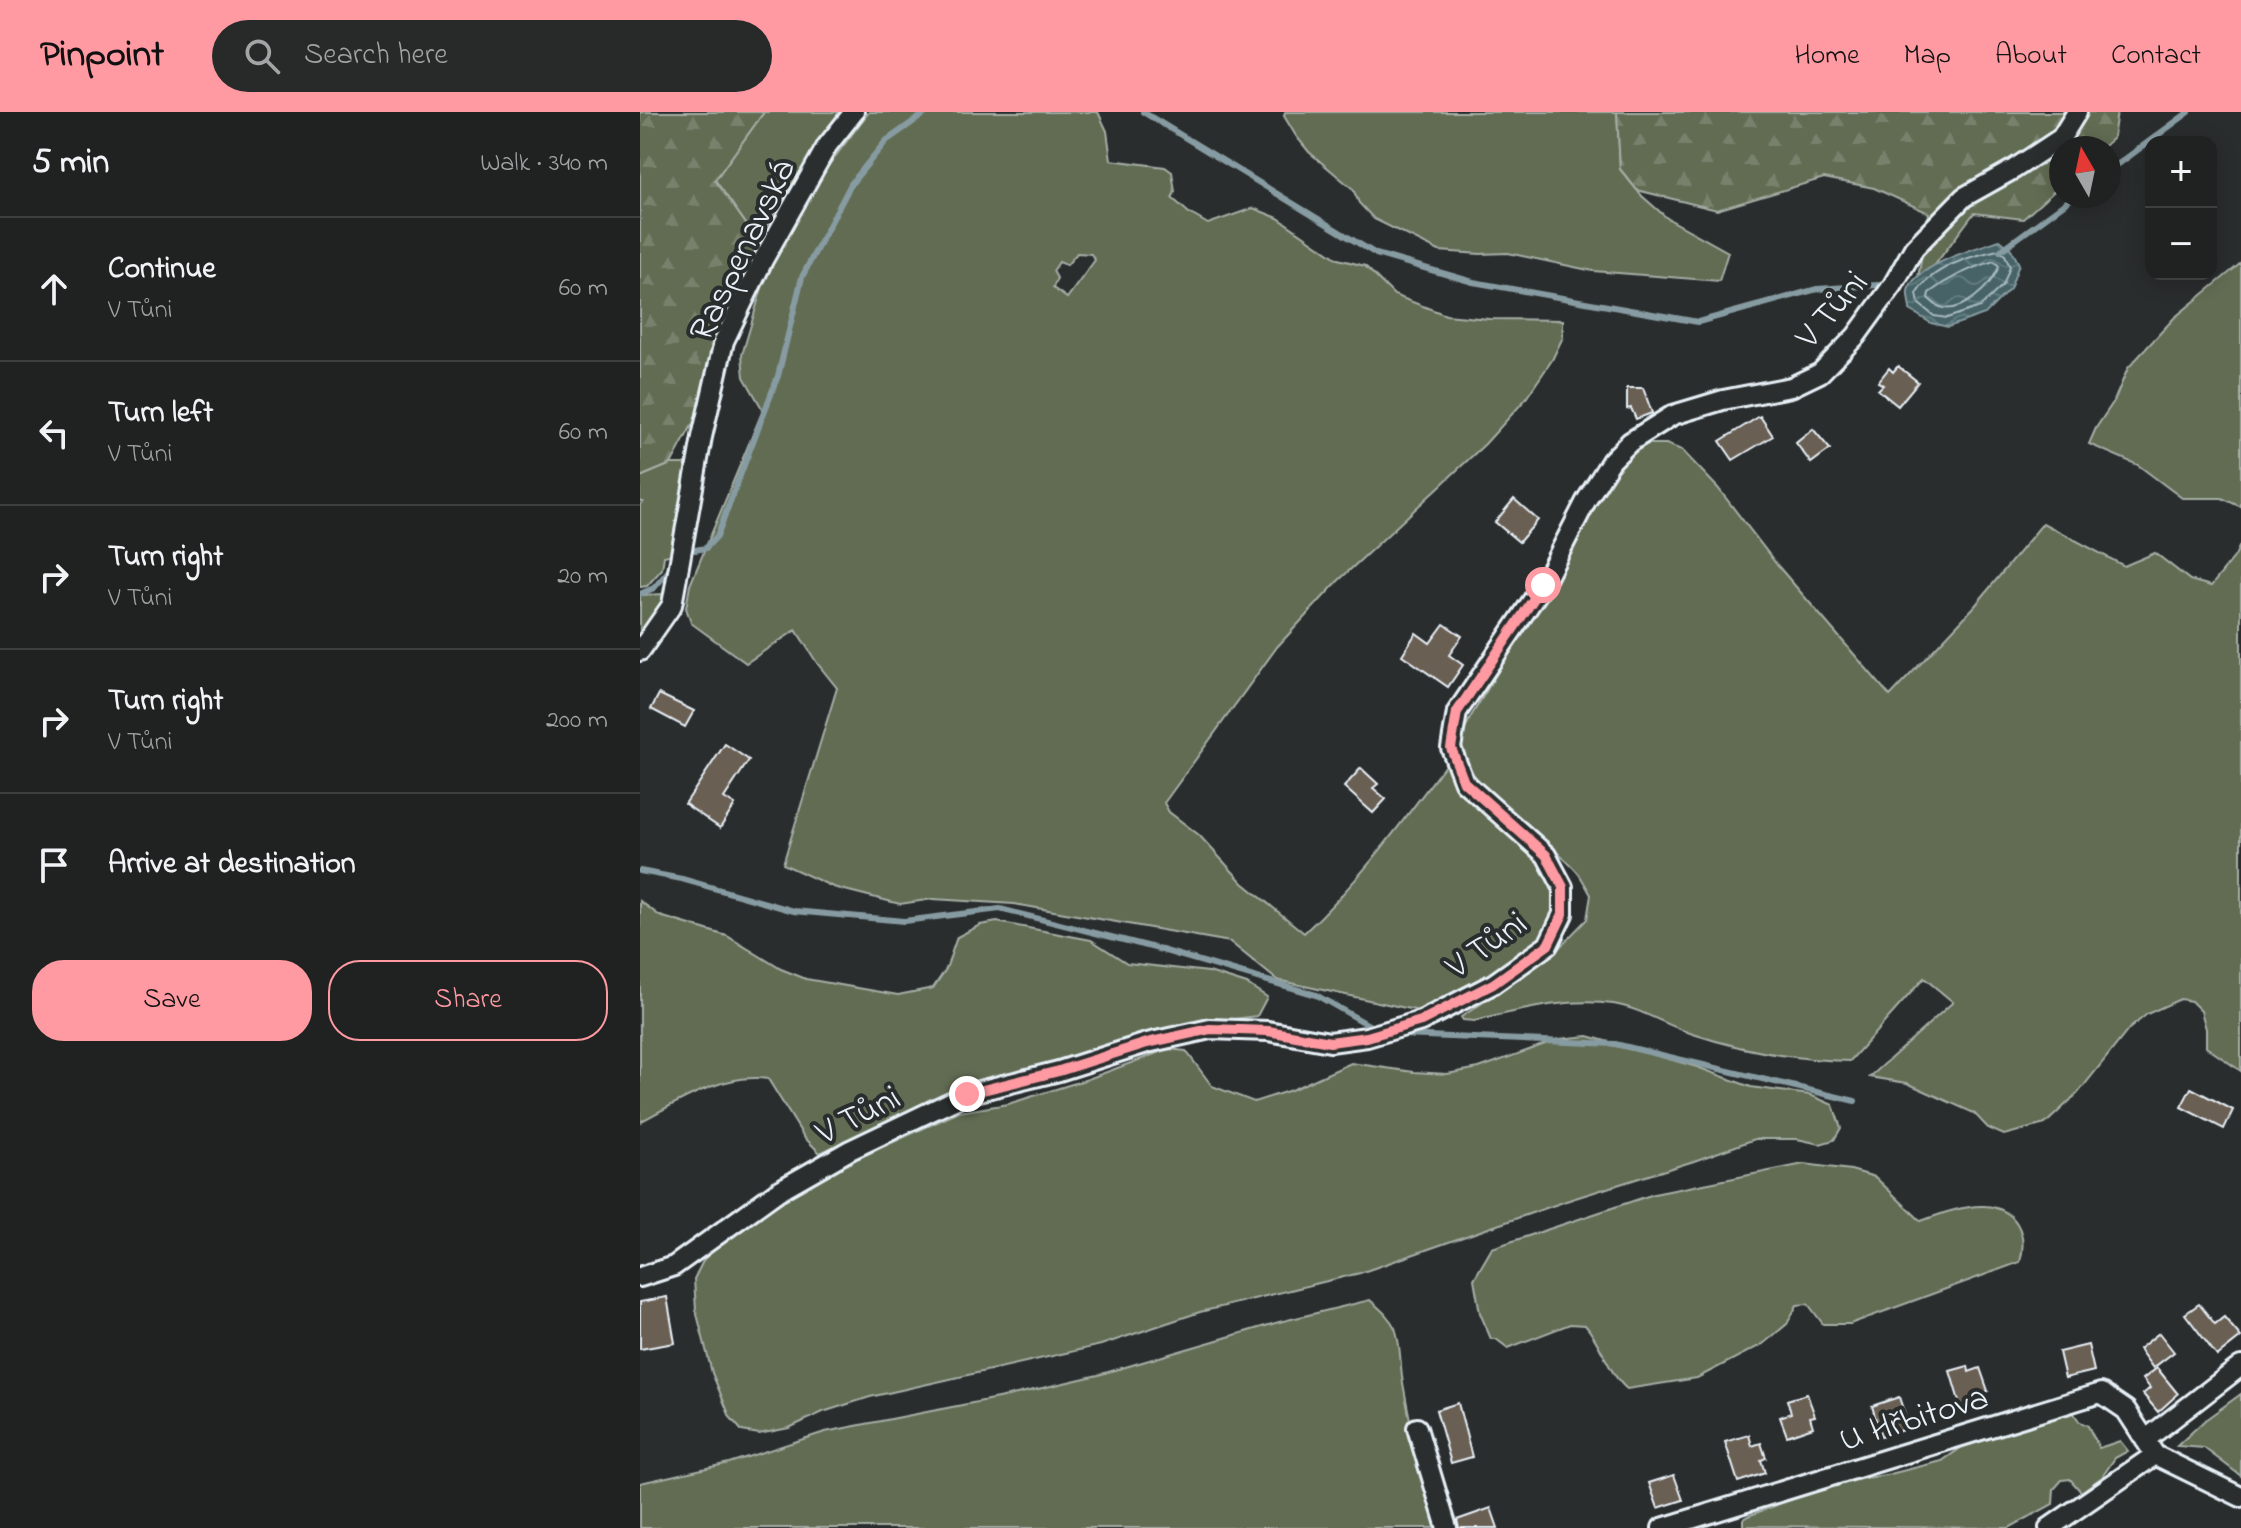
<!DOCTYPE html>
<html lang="en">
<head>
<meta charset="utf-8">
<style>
  :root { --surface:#202222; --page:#282a2a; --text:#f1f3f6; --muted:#a2a4a5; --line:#3d3f40; --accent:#ff9aa2 }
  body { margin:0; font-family:"Indie Flower",sans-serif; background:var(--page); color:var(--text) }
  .controls { position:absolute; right:24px; top:24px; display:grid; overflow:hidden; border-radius:16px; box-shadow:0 4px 20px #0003 }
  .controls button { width:72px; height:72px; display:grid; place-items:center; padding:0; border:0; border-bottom:2px solid var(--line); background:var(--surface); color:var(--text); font:40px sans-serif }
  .compass { position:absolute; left:1409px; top:24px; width:72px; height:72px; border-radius:50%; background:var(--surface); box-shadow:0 4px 20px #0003; rotate:351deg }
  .stop { position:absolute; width:24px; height:24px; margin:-18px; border:6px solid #ff9aa2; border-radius:50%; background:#fff }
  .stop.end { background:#ff9aa2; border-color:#fff; box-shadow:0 2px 8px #0008 }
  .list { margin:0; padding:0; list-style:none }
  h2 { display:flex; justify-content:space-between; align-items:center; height:104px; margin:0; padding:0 32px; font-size:34px }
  h2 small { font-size:26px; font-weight:400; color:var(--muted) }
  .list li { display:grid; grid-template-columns:52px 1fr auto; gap:24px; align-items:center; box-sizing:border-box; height:144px; padding:0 32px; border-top:2px solid var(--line) }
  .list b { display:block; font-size:30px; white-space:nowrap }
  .list p { margin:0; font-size:26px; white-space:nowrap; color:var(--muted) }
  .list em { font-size:26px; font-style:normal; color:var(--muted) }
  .actions { display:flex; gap:16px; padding:24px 32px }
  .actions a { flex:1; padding:18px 0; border:2px solid var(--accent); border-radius:32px; text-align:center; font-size:28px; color:var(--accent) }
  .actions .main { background:var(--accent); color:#111 }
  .icon { flex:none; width:44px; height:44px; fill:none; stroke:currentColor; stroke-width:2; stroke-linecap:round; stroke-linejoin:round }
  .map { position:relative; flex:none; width:1601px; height:1416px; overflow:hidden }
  header { display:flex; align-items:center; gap:48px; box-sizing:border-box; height:112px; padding:0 40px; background:var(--accent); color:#111 }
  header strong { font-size:38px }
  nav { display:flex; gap:44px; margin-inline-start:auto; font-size:28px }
  .search { width:560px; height:72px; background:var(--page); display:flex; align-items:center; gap:20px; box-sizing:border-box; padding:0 28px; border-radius:44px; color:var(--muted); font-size:30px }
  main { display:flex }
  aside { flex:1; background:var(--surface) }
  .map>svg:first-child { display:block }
  .green { fill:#626c53; stroke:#a5aea6; stroke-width:2; fill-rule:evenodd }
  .forest { fill:url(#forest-firs); stroke:#a5aea6; stroke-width:2 }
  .water { fill:url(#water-waves); stroke:#879ca2; stroke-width:2 }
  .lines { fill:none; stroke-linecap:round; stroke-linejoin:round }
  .shore { stroke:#a7b9be; stroke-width:2 }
  .stream { stroke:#879ca2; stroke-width:6 }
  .building { fill:#6b5e52; stroke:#e8f1f8; stroke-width:2 }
  .street-casing { stroke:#e8f1f8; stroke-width:24 }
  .street { stroke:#2a2d2e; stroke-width:18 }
  .route { stroke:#ff9aa2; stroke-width:10 }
  .labels { text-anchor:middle; stroke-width:8; stroke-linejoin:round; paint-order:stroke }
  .street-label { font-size:36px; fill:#e8f1f8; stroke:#2a2d2e }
</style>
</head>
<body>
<header>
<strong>Pinpoint</strong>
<div class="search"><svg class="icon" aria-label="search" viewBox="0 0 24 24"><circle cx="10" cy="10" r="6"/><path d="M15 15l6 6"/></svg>Search here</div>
<nav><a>Home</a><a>Map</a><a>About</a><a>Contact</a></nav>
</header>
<main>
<aside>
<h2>5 min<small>Walk · 340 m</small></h2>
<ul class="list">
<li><svg class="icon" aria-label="ahead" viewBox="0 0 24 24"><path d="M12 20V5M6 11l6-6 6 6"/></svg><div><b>Continue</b><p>V Tůni</p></div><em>60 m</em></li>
<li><svg class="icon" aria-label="left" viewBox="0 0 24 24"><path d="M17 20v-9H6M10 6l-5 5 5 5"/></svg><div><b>Turn left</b><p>V Tůni</p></div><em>60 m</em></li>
<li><svg class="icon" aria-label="right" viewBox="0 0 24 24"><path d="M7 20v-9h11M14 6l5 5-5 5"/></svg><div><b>Turn right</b><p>V Tůni</p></div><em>20 m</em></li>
<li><svg class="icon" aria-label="right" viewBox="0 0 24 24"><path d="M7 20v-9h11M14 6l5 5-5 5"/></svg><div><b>Turn right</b><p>V Tůni</p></div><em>200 m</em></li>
<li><svg class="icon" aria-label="arrive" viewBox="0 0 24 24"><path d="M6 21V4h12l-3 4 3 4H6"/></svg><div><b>Arrive at destination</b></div></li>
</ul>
<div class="actions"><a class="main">Save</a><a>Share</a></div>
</aside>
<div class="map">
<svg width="1601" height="1416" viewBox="0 0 1601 1416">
  <defs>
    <pattern id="forest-firs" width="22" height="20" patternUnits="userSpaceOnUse" patternTransform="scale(2)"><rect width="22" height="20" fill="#626c53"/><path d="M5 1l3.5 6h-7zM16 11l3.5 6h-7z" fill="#78816c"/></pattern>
    <pattern id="water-waves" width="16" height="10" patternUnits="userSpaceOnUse" patternTransform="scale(2)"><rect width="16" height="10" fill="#466468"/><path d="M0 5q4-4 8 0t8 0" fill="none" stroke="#617b7e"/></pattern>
  </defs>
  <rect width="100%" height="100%" fill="#2a2d2e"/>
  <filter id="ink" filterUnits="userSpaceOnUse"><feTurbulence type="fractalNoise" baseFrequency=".0125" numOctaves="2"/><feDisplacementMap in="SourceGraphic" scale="16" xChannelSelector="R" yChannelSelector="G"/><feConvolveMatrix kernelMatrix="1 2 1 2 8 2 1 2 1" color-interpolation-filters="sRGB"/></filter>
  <g filter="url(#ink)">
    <path class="green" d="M124,0H205L197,6L146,81L118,129L75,68Z
      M229,0H458L467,19L471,48L525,55L532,60L535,80L532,86L549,101L568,112L613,96L638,106L698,147L725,154L754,183L806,203L849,207L923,208V225L912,248L885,288L845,332L697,470L637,535L524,691L529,700L559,723L603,771L664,821C718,771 761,712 805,653L845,695L907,752L918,785L909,815L891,836L818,885L779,899L637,868L590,830L374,792L293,787L260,792L193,775L143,752L197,576L177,551L156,518L106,551L51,511L46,496L50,473L123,298L104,265L102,243L131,145L173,74ZM437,141L451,142L455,148L427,186L413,176L417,166L413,159L419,150L427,153Z
      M645,0H977L980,57L1002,84L1027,106L1088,140L1079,169L953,159L868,141L840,142L799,139L734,107L719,91L713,77L669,40L656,24L644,4Z
      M1601,151V395L1582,386H1542L1498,353L1449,332L1456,316L1474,289L1488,256L1534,206Z
      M1006,332H1026L1042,338L1078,376L1138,454L1250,584L1334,495L1403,411L1484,454L1515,441L1550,468L1571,474L1595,444L1601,431V959L1566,935V917L1561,899L1551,889L1540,887L1507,902L1489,917L1438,981L1405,1012L1364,1023L1348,1016L1334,1001L1267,971L1230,965L1313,890L1284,866L1210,949C1156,948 1104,939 1053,922C1027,914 1000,896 973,892C926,885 879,899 834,909L823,908L821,905L882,865L915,840L947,807L951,783C947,776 943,768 938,761C913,730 824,674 822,636C821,625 826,616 830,606L938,427L973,358L994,334Z
      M31,352H45L48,367L37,441L24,444L22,457L7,474L0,475V392L3,390L0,389V365Z
      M25,482L24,494L0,532V483Z
      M0,789L20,804L87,824L141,857L166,867L258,883L293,876L306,857L317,825L340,813L357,810L451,828L487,851L569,860L607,872L627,885L617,904L556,912L331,971L180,1041L164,1025L128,967C83,960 38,990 0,1010Z
      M948,924L1057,955L1111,975L1170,983L1193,993L1201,1016L1194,1028L1180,1032L1157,1027H1115L1054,1049L932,1087L720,1161L560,1200L461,1233L230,1285L183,1300L149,1316L119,1322L102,1319L90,1305L72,1261L56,1198L54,1167L64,1147L94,1121L186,1061L319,1000L368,992L448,967L528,937L546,939L572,974L614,990L651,978L711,951L774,960L807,962L839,956L919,927Z
      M1164,1052L1211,1058L1235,1065L1281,1109C1300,1102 1325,1093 1344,1094C1377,1096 1388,1122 1380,1150L1210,1212H1183L1168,1192L1157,1193L1147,1212L1123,1232L1057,1266L987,1277C968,1261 962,1232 945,1213L930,1212L868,1236L856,1227H851L840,1201L834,1167L852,1136L1014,1082Z
      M730,1188C740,1197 749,1204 755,1216C761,1231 760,1255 763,1271C772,1321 782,1369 801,1416H0V1371L89,1351L185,1320L368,1284L458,1263L639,1210Z
      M1601,1282V1364L1564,1336L1537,1334L1565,1308Z
      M1431,1297L1439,1309L1448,1314L1459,1336L1480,1329L1488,1339L1475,1346L1462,1365L1441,1380L1430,1367L1422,1368L1414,1377L1413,1392L1369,1416L1103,1414V1407L1108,1404L1166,1382L1220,1367L1246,1363L1302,1349L1325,1333Z"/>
    <path class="forest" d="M0,0H124L75,68L118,129L83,256L31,352L0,365Z
      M977,0H1477L1473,26L1462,36H1421V73L1383,107L1334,101L1276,178L1289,101L1234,76L1184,66L1077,98L997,78L980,57Z"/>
    <path class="water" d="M1360,128L1371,137L1379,152L1370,177L1345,202L1308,215L1291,211L1270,198C1270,192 1267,184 1268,179C1273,154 1339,135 1360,128Z"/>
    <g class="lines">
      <path class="shore" d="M1358,138L1365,143L1370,155L1363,173L1340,195L1307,206L1294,204L1279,192L1277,181C1292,155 1331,144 1358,138Z
        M1354,149L1359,154C1353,173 1320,205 1298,194C1297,194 1289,187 1288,186L1289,181C1310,165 1329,156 1354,149Z"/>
      <path class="stream" d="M503,0L736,142L833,170L1058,210L1177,177L1238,173
        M1469,59L1549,0
        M1360,139L1435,84
        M55,438L66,436L77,424L138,264L162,165L211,72L246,29L287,0
        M0,482L14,476L32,455
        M0,759L42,767L154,799L264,809L360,797L515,836L676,883L734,916
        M762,923L975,932L1215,989"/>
    </g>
    <path class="building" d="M1258,254L1278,270L1258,294L1238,278L1243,273L1238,270L1249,256L1253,260Z
      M987,276H1003L1012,301L996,307L991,296L987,297Z
      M1120,304L1133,324L1093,348L1080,329Z
      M1173,317L1190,337L1171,351L1156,331Z
      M874,387L898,408L879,430L855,410Z
      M804,512L822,524L809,543L823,553L808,575L762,543L776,521L790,531Z
      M19,582L54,599L45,615L11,597Z
      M85,632L109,648L84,686L95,693L80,716L45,692Z
      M721,656L738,672L733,676L746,687L733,701L704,675Z
      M1551,976L1593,998L1584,1017L1541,995Z
      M27,1185L35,1231L0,1237V1190Z
      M1559,1192L1575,1212L1584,1205L1601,1225L1577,1244L1545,1202Z
      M1519,1221L1534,1240L1513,1256L1499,1237Z
      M1448,1233L1454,1259L1425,1266L1419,1240Z
      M1328,1254L1329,1260L1340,1256L1348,1279L1343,1281L1346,1292L1322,1299L1310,1259Z
      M1517,1256L1538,1282L1518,1300L1503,1282L1510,1276L1503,1267Z
      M1167,1282L1175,1304L1170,1305L1173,1315L1147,1324L1140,1305L1151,1301L1147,1288Z
      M1259,1285L1269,1316L1241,1325L1232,1294Z
      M818,1291L832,1345L811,1351L796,1298Z
      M1109,1323L1112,1334L1121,1331L1126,1346L1121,1348L1125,1361L1098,1370L1085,1330Z
      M1034,1363L1043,1388L1018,1396L1009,1371Z
      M851,1396L858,1416H819L817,1408Z"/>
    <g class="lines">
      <g class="street-casing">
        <path id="street" d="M0,539L32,493L62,325L84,229L123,148L187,34L214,0
          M0,1165L34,1154L138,1079L210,1038L327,982L419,959L507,931L570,917L628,919L690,930L727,925L781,909L853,872L908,833L923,802V775L906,743L824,670L811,636L817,600L903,473L946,389L971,349L990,330L1033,303L1083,288L1151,275L1180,261L1216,224L1253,173L1274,136L1324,85L1374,57L1421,26L1437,0
          M777,1316L807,1416
          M1505,1328L1601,1254
          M1022,1416L1461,1281L1486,1298L1515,1343L1601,1385
          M1409,1416L1515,1343"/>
      </g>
      <use href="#street" class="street"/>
    </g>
  </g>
  <g class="lines" filter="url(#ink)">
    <path class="route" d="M327,982L419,959L507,931L570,917L628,919L690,930L727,925L781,909L853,872L908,833L923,802V775L906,743L824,670L811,636L817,600L903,473"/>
  </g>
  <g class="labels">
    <g class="street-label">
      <text transform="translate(100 137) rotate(-64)" y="13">Raspenavská</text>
      <text transform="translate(1190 196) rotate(-49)" y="13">V Tůni</text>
      <text transform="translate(845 831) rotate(-35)" y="13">V Tůni</text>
      <text transform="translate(217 1001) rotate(-27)" y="13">V Tůni</text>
      <text transform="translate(1273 1304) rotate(-17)" y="13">U Hřbitova</text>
    </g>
  </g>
</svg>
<div class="controls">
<button>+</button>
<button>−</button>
</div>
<svg class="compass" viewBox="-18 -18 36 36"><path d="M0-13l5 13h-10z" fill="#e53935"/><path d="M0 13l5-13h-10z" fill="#a2a4a5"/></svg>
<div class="stop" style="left:903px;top:473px"></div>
<div class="stop end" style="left:327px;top:982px"></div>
</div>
</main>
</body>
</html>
